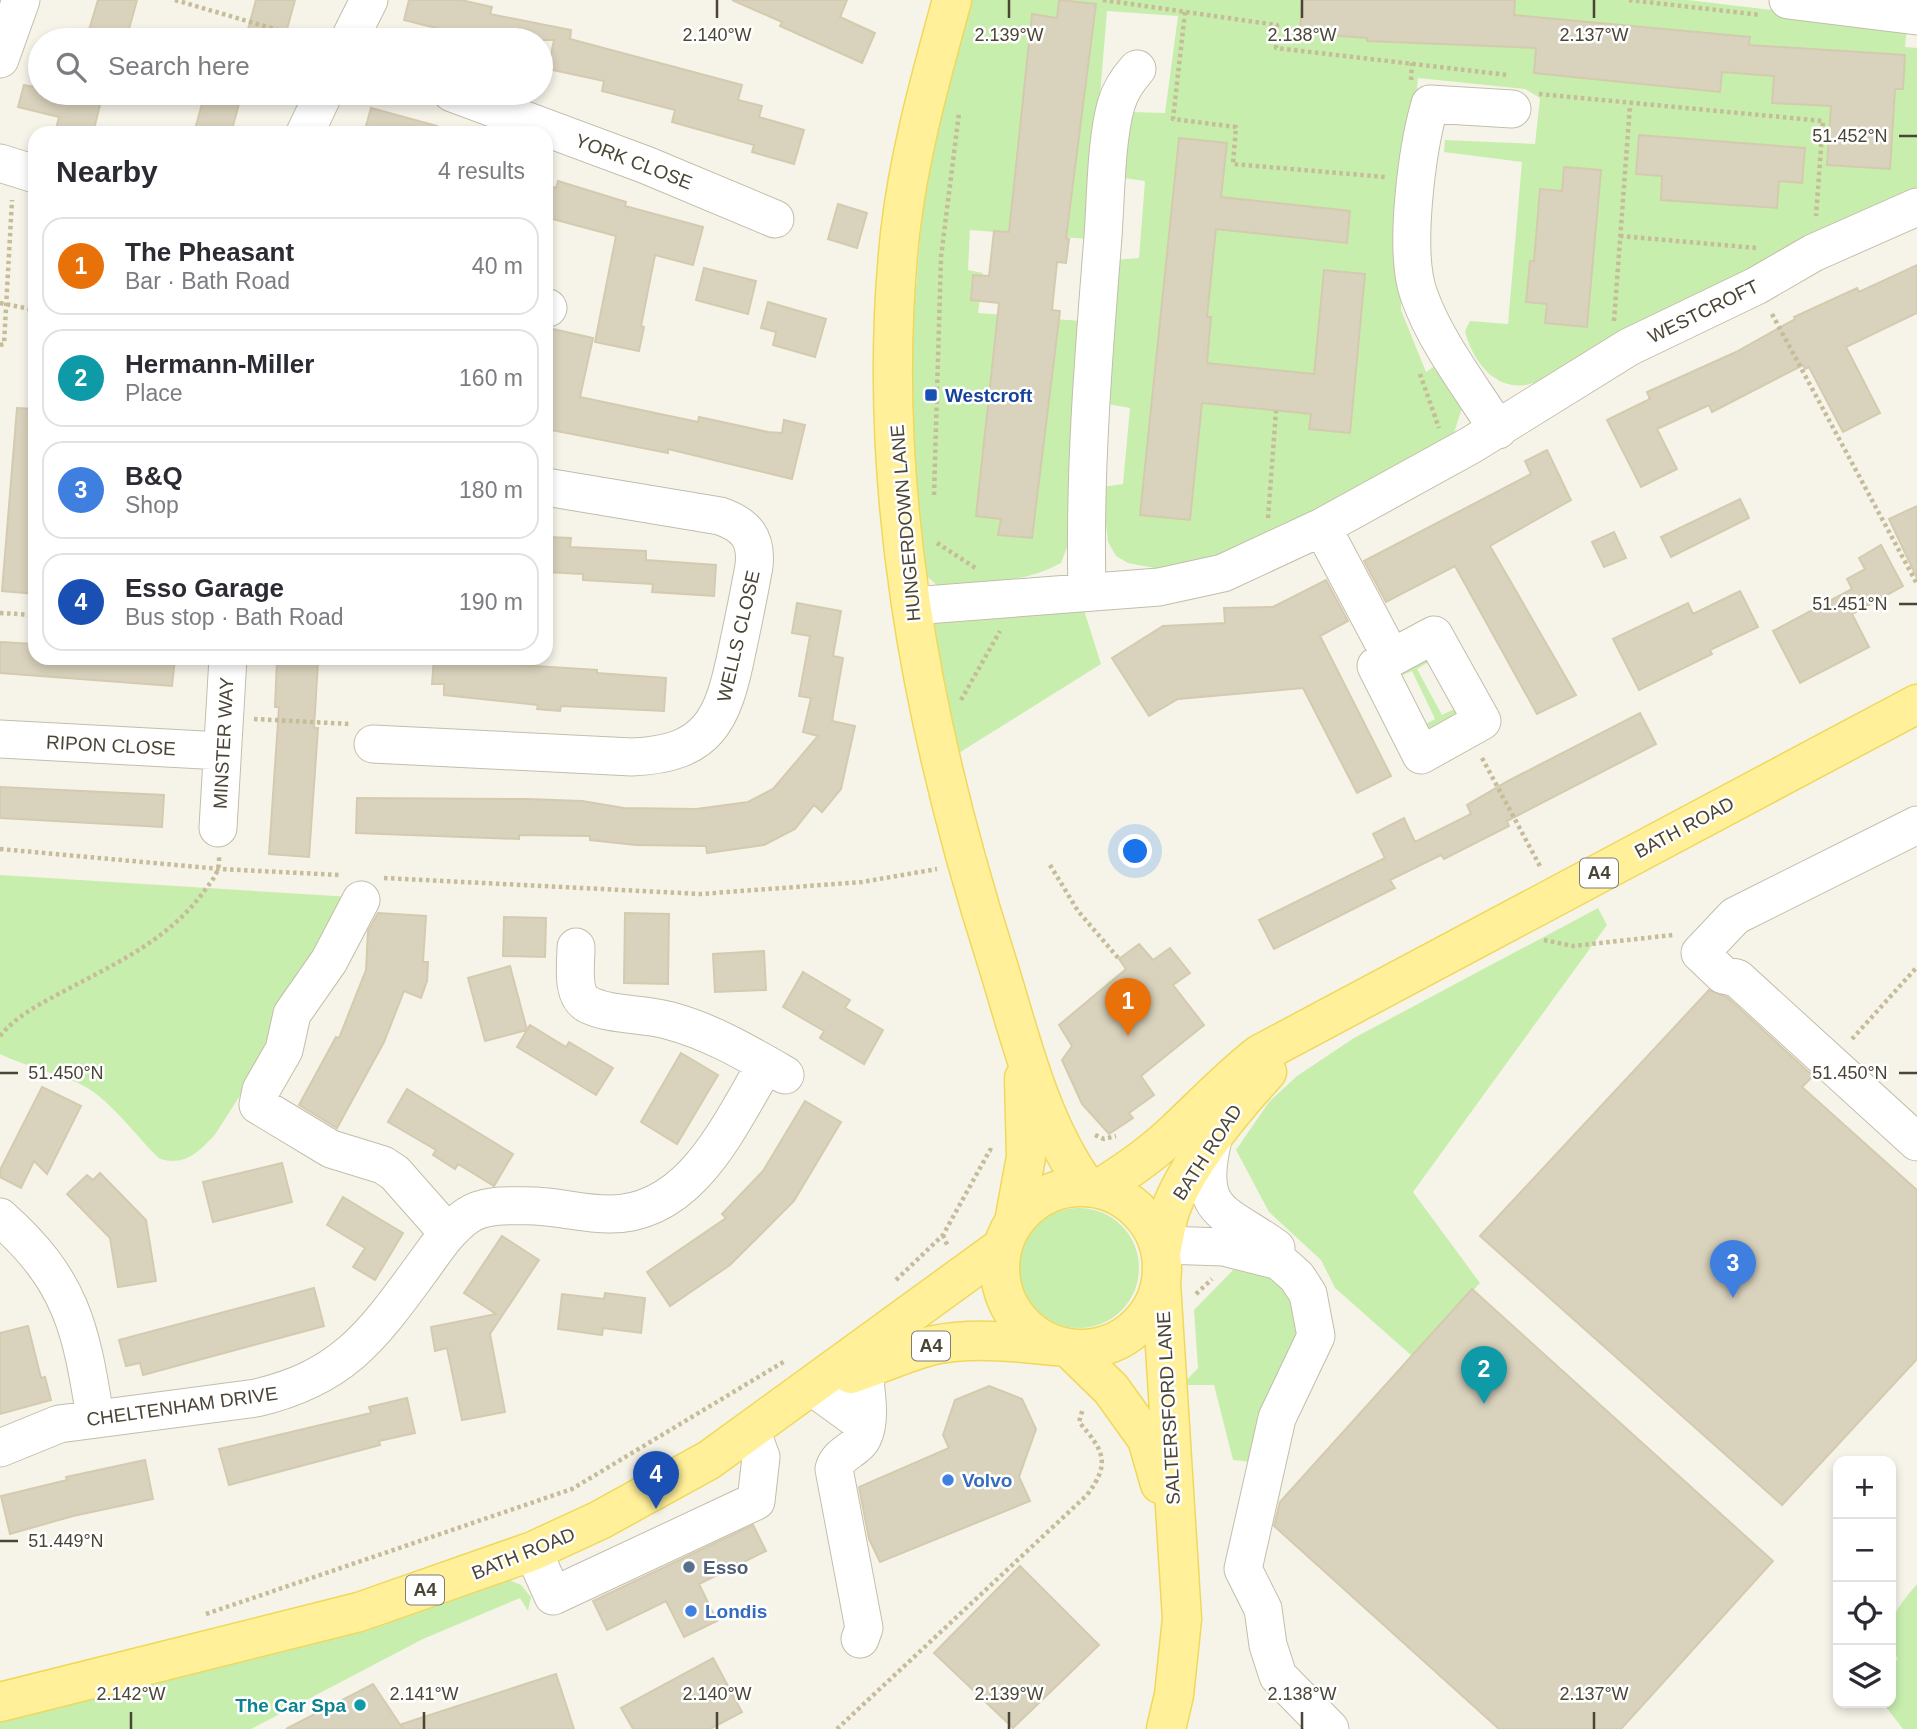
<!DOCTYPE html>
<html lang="en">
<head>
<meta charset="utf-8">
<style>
  :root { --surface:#fff; --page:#f2f2f3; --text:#2b2b33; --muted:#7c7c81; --line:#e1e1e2; --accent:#b45309 }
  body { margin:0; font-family:Helvetica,sans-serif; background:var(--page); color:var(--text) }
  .controls { position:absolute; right:21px; bottom:21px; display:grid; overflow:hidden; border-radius:14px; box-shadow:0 4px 10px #0003 }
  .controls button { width:63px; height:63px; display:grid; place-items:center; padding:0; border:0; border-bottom:2px solid var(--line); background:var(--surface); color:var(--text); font:35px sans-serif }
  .you { position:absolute; left:1136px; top:852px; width:24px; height:24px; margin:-18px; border:5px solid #fff; border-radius:50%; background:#1a73e8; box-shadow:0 0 0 10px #1a73e833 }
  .badge { display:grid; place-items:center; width:46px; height:46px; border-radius:50%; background:var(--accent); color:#fff; font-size:23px; font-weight:700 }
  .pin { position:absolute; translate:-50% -58px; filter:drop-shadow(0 2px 4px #0008) }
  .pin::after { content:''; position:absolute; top:37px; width:24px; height:21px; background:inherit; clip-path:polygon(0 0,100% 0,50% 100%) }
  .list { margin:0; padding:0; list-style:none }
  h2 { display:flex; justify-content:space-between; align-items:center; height:91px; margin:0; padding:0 28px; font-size:30px }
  h2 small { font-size:23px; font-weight:400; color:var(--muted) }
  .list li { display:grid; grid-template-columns:46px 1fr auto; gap:21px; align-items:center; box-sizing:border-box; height:98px; margin:0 14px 14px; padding:0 14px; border:2px solid var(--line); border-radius:21px }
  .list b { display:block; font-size:26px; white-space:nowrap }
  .list p { margin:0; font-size:23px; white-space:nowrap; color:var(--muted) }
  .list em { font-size:23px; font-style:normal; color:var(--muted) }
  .icon { flex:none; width:38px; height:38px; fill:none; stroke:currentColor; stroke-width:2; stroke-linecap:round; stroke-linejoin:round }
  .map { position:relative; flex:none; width:1917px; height:1729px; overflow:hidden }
  .search { position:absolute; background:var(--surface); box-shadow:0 4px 10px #0003; left:28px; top:28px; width:525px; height:77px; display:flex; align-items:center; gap:18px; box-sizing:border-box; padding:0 24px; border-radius:38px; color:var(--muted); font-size:26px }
  .panel { position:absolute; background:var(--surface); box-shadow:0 4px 10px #0003; left:28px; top:126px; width:525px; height:539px; border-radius:21px }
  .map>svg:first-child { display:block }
  .green { fill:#c8eeae }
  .building { fill:#d9d2bd; stroke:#d4cbaf; stroke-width:2 }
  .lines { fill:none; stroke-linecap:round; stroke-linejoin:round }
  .minor-casing { stroke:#c3beaa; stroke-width:39 }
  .major-casing { stroke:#f0d85d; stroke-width:41 }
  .path { stroke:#c6bc9a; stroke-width:4.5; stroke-dasharray:3.5 3.5; stroke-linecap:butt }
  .minor { stroke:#fff; stroke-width:37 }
  .major { stroke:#fff099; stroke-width:38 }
  .ticks { fill:none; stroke:#4b4536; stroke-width:2.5 }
  .transit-dot { fill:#1a4fb4; stroke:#fff; stroke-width:2.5 }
  .shop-dot { fill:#3f7fe0; stroke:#fff; stroke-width:2.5 }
  .service-dot { fill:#5c6f8a; stroke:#fff; stroke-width:2.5 }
  .culture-dot { fill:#0f9aa8; stroke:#fff; stroke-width:2.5 }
  .labels { text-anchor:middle; stroke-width:5; stroke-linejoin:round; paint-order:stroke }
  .shield { fill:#fff; stroke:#817d72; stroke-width:2 }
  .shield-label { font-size:18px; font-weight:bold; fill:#4b4536 }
  .street-label { font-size:19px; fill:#4b4536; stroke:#fff }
  .transit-label { font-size:19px; font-weight:bold; fill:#164399; stroke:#fff; text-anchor:start }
  .shop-label { font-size:19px; font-weight:bold; fill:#366cbe; stroke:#fff; text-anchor:start }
  .service-label { font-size:19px; font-weight:bold; fill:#4e5e75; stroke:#fff; text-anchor:start }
  .culture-label { font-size:19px; font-weight:bold; fill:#0d838f; stroke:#fff; text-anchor:end }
  .ticks-label { font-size:18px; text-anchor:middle; fill:#4b4536; stroke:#fff; stroke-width:5; stroke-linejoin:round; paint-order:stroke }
</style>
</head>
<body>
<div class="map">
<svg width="1917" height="1729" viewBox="0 0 1917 1729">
  <rect width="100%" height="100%" fill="#f6f4e9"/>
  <path class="green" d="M967,0H1688L1907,26L1905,47L1917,48V191L1558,372C1548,376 1536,384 1526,385C1493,390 1472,359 1465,331L1470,321L1508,324L1522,162L1444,152L1445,140L1535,144L1540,98L1525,89L1418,78L1401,257V310L1426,372L1435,366L1462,408L1453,436L1436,448L1225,554L1160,569L1128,563L1116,556L1108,542L1102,487L1123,484L1130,408L1101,403L1114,260L1139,258L1145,181L1123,178L1131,112L1165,113L1178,16L1107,11L1088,239L970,230L968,270L983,273L978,313L1081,321L1069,542L1061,563C1022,584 981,583 938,586L923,573L910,428L913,323L923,203L934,123Z
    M1083,607L1101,664L954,756L931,622Z
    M1417,655L1432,660L1417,669L1442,715L1460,706V713L1427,735L1417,729L1435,719L1412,671L1394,679Z
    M0,875L368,898L214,1136C197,1153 185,1166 160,1159C134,1135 109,1096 76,1082C51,1072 25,1066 0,1054Z
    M1598,908L1607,925L1413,1192L1480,1283L1412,1356L1335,1288L1321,1260L1269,1212L1236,1150L1269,1102L1297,1076L1354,1038Z
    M1019 1268a60 60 0 1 1 120 0a60 60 0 1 1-120 0Z
    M1241,1262L1273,1277L1291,1302L1297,1324L1295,1345L1254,1462L1233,1460L1214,1385H1182L1198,1368L1194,1310Z
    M502,1577L521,1585L531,1597L528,1611L520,1598L423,1639L251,1729H0V1716Z
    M1917,1584V1729H1903L1883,1703H1891V1664L1898,1659C1877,1629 1898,1607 1917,1584Z"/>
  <path class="building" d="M98,0H137L126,40H86Z
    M256,0H295L284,40H245Z
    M409,0H461L492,7L490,14L571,30L570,39L742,85L738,100L762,106L759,117L804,130L794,164L752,152L754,145L672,122L675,110L602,91L604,81L548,69L554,40H458L460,34L404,20Z
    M732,0H847L840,17L875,33L862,63L780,26L782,22Z
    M1059,0L1096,4L1066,238L1069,239L1066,263L1057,262L1052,310L1060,311L1032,538L998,535L1001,519L976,516L999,303L971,300L973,275L989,276L994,231L1009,232L1032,14L1057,18Z
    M1302,0H1515L1514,15L1750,37L1749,45L1905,55L1903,89H1895L1890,169L1827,165L1831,106L1772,103L1774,76L1722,72L1720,92L1534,73L1536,48L1367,41V38L1300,33Z
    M24,85L40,88V93H103L93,133H55L59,117L18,107Z
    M205,93H242L231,133H194Z
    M371,108L437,126L436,133H364Z
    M1639,135L1805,148L1802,183L1779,181L1777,208L1661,200L1662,176L1636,174Z
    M1179,138L1227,143L1221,197L1350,211L1347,243L1216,229L1207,317H1211L1207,363L1314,374L1324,270L1365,274L1350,433L1309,429L1311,414L1202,403L1190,520L1140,515Z
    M1564,167L1601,170L1587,327L1545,323L1547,304L1526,302L1530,261H1534L1540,189L1562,191Z
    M558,181L626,202L625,206L703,227L693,265L655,255L641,326L644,327L639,351L595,342L616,236L549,218L551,209L546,207V185L556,188Z
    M838,204L867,213L857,248L828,239Z
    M1917,265V313L1846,347L1880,413L1843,432L1809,367L1805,369L1803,365L1712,412L1709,405L1657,429L1677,469L1641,487L1607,420L1650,399L1647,392L1736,352L1795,319L1794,317L1857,288L1859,292Z
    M704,268L756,281L748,314L696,300Z
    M768,302L826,319L815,357L773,345L776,332L761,328Z
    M553,329L593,338L580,397L698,422L699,417L768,432L782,433L784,420L805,425L792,479L668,449V453L546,429V359Z
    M17,408L35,409V594L2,591Z
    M1547,450L1571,500L1490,546L1576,695L1537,714L1455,566L1386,602L1364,561L1531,474L1525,461Z
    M1740,499L1749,518L1671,557L1661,537Z
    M1917,506V578L1889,519Z
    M1614,532L1626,558L1604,567L1592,542Z
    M546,537L571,538L570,547L646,551V560L716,565L714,596L652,592L653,584L583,580V574L546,572Z
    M1881,545L1903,586L1852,614L1869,647L1800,683L1773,631L1852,589L1847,579L1865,569L1859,558Z
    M1326,580L1348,621L1320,636L1391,776L1357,793L1303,688L1178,699L1149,716L1112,658L1163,626L1225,623L1224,608L1273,607Z
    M1740,591L1758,627L1710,650L1712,654L1639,690L1613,639L1688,603L1693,614Z
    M797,603L841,611L833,656L843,658L832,721L855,726L841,789L822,812L814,805L795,829L764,845L707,853L706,846L636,845L590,840V836L519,835V839L356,833L357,798L528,799L582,801L624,808L696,809L748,802L773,789L818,736L803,732L811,698L799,696L810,636L792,633Z
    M0,642L35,644V658H175L172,686L0,673Z
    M434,658L471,659V662L597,670V673L666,678L664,711L561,706L560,711L537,709L538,705L444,695V684H432Z
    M277,659L318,662L314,728H318L309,857L269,854L279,707H275Z
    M1640,713L1656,744L1507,821L1509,826L1444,859L1441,855L1390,880L1395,888L1274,949L1259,920L1385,858L1373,834L1404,818L1415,842L1471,814L1467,805L1508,781Z
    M0,787L164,795L162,827L0,818Z
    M378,913L426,916L423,962H428L427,981L421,998L404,991L384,1042L337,1128L299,1105L336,1037L339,1038L366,970L368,931Z
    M625,913L669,914L668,984L624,983Z
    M504,917L546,918L545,957L503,956Z
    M1139,944L1153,960L1170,948L1190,973L1173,985L1204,1025L1141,1076L1154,1095L1129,1113L1133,1118L1109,1134L1082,1104L1062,1060L1072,1046L1059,1025L1126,969L1119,959Z
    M764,951L766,990L715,992L713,954Z
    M510,966L527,1030L485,1041L468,978Z
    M803,972L850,1000L845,1008L883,1030L864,1064L820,1038L824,1031L783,1007Z
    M1709,990L1727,997L1813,1076L1802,1087L1917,1190V1359L1782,1505L1480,1236Z
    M530,1025L566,1047L569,1042L613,1068L596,1095L517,1047Z
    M681,1053L718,1075L677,1144L641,1122Z
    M42,1087L81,1106L47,1174L34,1161L21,1188L0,1177V1170Z
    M407,1089L513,1154L494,1186L458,1164L455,1169L433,1155L436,1150L388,1122Z
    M805,1101L841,1122L794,1201L730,1265L670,1306L647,1272L726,1218L722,1214L763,1171Z
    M282,1163L292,1202L213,1222L203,1182Z
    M100,1173L146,1220L156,1281L118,1287L110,1238L67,1194L87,1175L93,1180Z
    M343,1197L403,1233L375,1280L353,1267L365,1248L327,1225Z
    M502,1236L539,1260L490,1334L505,1412L462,1420L447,1348L435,1351L431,1327L496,1314L464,1293Z
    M314,1288L324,1326L143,1375L140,1363L126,1366L119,1340Z
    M1472,1289L1773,1561L1621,1729H1499L1274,1526L1280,1502Z
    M605,1293L645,1298L641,1333L603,1328L602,1335L558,1329L562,1294L604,1299Z
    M28,1326L41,1378L45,1377L51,1400L0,1414V1333Z
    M989,1386L1022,1399L1036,1429L1019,1477L1030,1501L880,1562L869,1539L859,1487L949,1448L943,1435L955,1400Z
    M407,1398L415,1433L379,1441L380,1445L229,1485L219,1449L371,1413L369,1407Z
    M145,1460L153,1499L73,1516L10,1534L1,1496L67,1480L66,1477Z
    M753,1525L766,1551L699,1584L717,1621L684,1637L666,1601L607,1630L593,1601Z
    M1020,1566L1099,1645L1013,1728L934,1653Z
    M713,1658L742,1712L710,1729H633L621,1708Z
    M556,1674L574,1729H286L373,1684L403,1729L402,1724Z"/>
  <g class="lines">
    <g class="minor-casing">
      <path id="minor" d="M1788,0L1917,16
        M349,40L369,0
        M0,59L21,0
        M452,93L646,165L775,219
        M305,133L324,93
        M0,163L35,174
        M546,307L548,308
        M1498,430C1471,387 1436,343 1419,295C1403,252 1417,149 1430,104L1512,109
        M1322,527L1391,657
        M1087,590C1084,476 1093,363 1102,249C1106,207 1105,144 1116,105C1120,91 1128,79 1137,69
        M912,606L1159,587L1223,573L1322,527L1471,445L1629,347L1756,286L1813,253L1917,207
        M1434,635L1482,721L1421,755L1376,666Z
        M0,739L222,751
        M373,744L632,757C709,754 723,720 737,651C743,623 749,594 754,566C757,538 746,525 720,516L546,487
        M1917,825L1735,916L1700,953L1723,975L1737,978L1917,1142
        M218,828L228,658
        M361,900L329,961L292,1014L284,1050L261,1090L258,1105L331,1149L383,1165L395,1173L448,1233
        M576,947C576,964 571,994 587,1004C610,1016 642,1013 667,1020C710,1031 747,1053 785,1075
        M1213,1139C1195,1215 1225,1211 1276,1248
        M0,1217C71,1280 81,1327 95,1417
        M1163,1245L1224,1247L1279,1261L1297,1277L1308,1294L1316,1336L1277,1418L1243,1569L1263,1609L1268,1645L1278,1676L1330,1729
        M811,1386L866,1426
        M0,1448L59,1424L256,1398C341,1378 370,1339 419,1272C434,1252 447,1230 467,1216C485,1203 514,1206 535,1206C560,1207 584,1214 609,1214C692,1215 730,1123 766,1064
        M533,1551L553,1596L756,1501L761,1457L751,1430
        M860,1639L864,1628L834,1469C838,1453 857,1450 863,1437C872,1419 865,1388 864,1369"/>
    </g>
    <g class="major-casing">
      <path id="major" d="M952,0C931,77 909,154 900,234C874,478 922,727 996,959C1020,1035 1039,1122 1086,1186
        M1000 1268a81 81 0 1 1 162 0a81 81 0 1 1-162 0Z
        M1100,1188C1126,1172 1152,1154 1175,1132C1204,1105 1228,1079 1260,1054L1917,704
        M1014,1222L1026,1157L1024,1078
        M1161,1253C1164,1239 1166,1224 1170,1211C1187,1163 1233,1109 1267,1072
        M1161,1283L1182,1619L1174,1695L1166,1729
        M1069,1348L1111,1389L1147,1439L1160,1484
        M851,1374C879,1365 905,1352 934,1345C973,1337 1015,1342 1055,1346
        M0,1702L359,1612L533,1551L600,1520L709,1460L1002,1247"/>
    </g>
    <path class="path" d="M175,0L312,40
      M1103,0L1277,25L1276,48L1508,75
      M1629,0L1761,15
      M1185,12L1173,119L1236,127L1233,164L1385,177
      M1411,80L1412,63
      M1539,94L1823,121L1816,216
      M1620,236L1757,248
      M0,303L35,310
      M1772,314L1917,584
      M1614,321L1630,105
      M0,345L4,344L12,200
      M1420,374L1439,428
      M934,495L941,257L959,113
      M1268,518L1276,411
      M937,543L977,569
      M0,613L35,615
      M961,700L1000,631
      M254,719L350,724
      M1482,758L1541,868
      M0,849L220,869L340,875
      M1050,865L1078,911L1119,959
      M384,878L701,894L862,882L937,869
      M1544,940L1573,946L1673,935
      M0,1036C17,1015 42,1003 66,990C117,963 171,938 205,890C213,879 220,872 219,857
      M1852,1039L1917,967
      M1095,1135L1104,1139L1116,1136
      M943,1235L948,1247
      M896,1280L943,1235L990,1150L993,1151
      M1196,1294L1212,1279
      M206,1614L572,1489L785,1361
      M837,1729L1087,1495C1111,1463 1104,1451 1079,1422L1083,1408"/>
    <use href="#minor" class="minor"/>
    <use href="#major" class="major"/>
  </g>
  <path class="ticks" d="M717,0V18M1009,0V18M1302,0V18M1594,0V18M1899,136H1917M1899,604H1917M0,1073H18M1899,1073H1917M0,1541H18M131,1712V1729M424,1712V1729M717,1712V1729M1009,1712V1729M1302,1712V1729M1594,1712V1729"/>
  <rect class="transit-dot" x="924" y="388" width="14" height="14" rx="3.5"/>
  <g class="shop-dot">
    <circle cx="948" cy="1480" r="7"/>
    <circle cx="691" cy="1611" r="7"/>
  </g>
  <circle class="service-dot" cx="689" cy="1567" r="7"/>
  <circle class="culture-dot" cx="360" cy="1705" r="7"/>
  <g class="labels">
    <g class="shield">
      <rect x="1580" y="858.5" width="38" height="29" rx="5"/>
      <rect x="912" y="1331.5" width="38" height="29" rx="5"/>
      <rect x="406" y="1575.5" width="38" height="29" rx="5"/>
    </g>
    <g class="shield-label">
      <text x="1599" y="879">A4</text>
      <text x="931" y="1352">A4</text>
      <text x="425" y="1596">A4</text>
    </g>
    <g class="street-label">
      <text transform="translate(634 161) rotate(21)" y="7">YORK CLOSE</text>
      <text transform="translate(1703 311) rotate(-26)" y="7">WESTCROFT</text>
      <text transform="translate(905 523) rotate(-95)" y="7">HUNGERDOWN LANE</text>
      <text transform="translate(738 636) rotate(-77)" y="7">WELLS CLOSE</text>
      <text transform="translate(223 743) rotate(-87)" y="7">MINSTER WAY</text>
      <text transform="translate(111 745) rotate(3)" y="7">RIPON CLOSE</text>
      <text transform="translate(1684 827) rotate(-28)" y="7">BATH ROAD</text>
      <text transform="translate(1207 1152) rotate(-57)" y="7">BATH ROAD</text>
      <text transform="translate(182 1406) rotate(-8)" y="7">CHELTENHAM DRIVE</text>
      <text transform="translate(1168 1408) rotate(-93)" y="7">SALTERSFORD LANE</text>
      <text transform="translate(523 1553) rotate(-22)" y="7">BATH ROAD</text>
    </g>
    <g class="transit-label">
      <text x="945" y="402">Westcroft</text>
    </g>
    <g class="shop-label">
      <text x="962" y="1487">Volvo</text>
      <text x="705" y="1618">Londis</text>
    </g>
    <g class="service-label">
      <text x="703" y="1574">Esso</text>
    </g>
    <g class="culture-label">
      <text x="346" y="1712">The Car Spa</text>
    </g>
  </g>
  <g class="ticks-label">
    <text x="717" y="41">2.140°W</text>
    <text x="1009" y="41">2.139°W</text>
    <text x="1302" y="41">2.138°W</text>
    <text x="1594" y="41">2.137°W</text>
    <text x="1850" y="142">51.452°N</text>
    <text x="1850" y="610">51.451°N</text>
    <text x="66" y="1079">51.450°N</text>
    <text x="1850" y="1079">51.450°N</text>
    <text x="66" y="1547">51.449°N</text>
    <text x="131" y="1700">2.142°W</text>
    <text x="424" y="1700">2.141°W</text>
    <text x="717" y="1700">2.140°W</text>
    <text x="1009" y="1700">2.139°W</text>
    <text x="1302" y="1700">2.138°W</text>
    <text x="1594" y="1700">2.137°W</text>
  </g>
</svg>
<div class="controls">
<button>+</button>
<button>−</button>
<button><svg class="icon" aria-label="locate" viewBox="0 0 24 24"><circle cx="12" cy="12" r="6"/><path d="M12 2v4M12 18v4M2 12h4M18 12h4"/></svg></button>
<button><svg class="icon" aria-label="layers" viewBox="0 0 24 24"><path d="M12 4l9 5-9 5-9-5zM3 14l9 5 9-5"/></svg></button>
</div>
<div class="you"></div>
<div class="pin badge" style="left:1128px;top:1036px;background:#e8710a">1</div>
<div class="pin badge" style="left:1484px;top:1404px;background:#0f9aa8">2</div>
<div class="pin badge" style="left:1733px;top:1298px;background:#3f7fe0">3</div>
<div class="pin badge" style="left:656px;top:1509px;background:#1a4fb4">4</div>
<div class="search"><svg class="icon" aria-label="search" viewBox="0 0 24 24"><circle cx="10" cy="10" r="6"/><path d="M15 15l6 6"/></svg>Search here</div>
<section class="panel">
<h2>Nearby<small>4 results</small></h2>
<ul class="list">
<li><span class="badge" style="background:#e8710a">1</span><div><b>The Pheasant</b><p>Bar · Bath Road</p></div><em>40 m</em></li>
<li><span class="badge" style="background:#0f9aa8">2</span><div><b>Hermann-Miller</b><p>Place</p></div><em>160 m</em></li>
<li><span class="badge" style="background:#3f7fe0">3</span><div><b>B&amp;Q</b><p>Shop</p></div><em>180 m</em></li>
<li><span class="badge" style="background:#1a4fb4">4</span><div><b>Esso Garage</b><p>Bus stop · Bath Road</p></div><em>190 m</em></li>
</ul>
</section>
</div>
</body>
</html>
